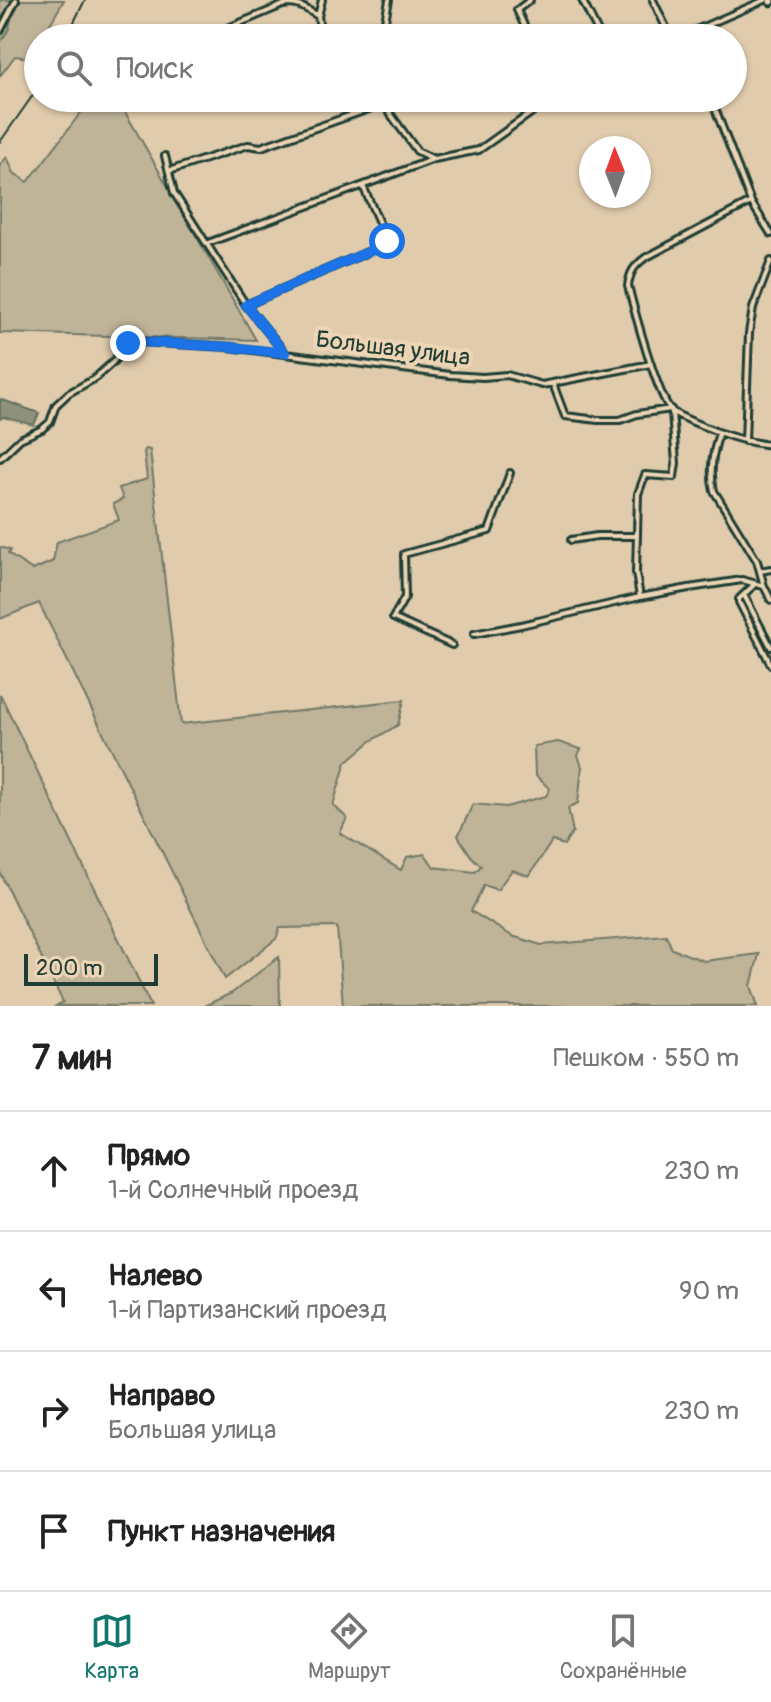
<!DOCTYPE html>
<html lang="ru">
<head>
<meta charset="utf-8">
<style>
  :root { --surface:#fff; --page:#f2f2f2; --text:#222; --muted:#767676; --line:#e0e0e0; --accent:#0f766e }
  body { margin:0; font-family:Pangolin,sans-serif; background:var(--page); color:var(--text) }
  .compass { position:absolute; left:579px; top:136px; width:72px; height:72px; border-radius:50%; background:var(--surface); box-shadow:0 2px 6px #0004; rotate:359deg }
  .scale { position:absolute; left:24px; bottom:20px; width:134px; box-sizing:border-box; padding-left:8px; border:4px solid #1f3d34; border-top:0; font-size:22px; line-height:28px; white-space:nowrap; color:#1f3d34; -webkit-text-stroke:6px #ecd4b4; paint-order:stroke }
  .stop { position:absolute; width:24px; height:24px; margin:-18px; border:6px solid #1a73e8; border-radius:50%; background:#fff }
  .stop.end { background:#1a73e8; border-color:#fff; box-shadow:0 2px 8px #0008 }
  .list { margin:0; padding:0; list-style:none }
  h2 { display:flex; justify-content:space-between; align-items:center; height:104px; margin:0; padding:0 32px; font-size:34px }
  h2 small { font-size:26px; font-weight:400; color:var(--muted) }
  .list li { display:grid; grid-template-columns:52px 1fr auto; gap:24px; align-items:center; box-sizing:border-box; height:120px; padding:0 32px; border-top:2px solid var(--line) }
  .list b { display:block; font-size:30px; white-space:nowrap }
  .list p { margin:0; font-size:26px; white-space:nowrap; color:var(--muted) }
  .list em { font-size:26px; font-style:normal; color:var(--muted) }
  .icon { flex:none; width:44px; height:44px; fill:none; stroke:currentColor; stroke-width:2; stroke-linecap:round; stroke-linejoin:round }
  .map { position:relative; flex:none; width:771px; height:1006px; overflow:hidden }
  .search { position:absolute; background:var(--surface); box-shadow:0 2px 6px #0004; left:24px; right:24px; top:24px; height:88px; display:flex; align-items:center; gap:20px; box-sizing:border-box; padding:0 28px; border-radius:44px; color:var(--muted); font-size:30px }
  .sheet { height:584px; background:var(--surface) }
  nav { display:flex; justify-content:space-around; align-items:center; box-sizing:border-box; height:112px; border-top:2px solid var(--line); background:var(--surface); font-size:22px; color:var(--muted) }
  nav a { display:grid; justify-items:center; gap:4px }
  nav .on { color:var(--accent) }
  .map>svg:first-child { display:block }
  .green { fill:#bfb398; stroke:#6f7866; stroke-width:2 }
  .water { fill:#90917b; stroke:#636f5f; stroke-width:2 }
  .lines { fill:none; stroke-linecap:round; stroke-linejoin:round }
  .minor-casing { stroke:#1f3d34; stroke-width:10 }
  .primary-casing { stroke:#1f3d34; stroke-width:13 }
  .minor { stroke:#ecd4b4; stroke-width:4 }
  .primary { stroke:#ecd4b4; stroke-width:7 }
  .rail { stroke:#1f3d34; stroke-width:2 }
  .route { stroke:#1a73e8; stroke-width:10 }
  .labels { text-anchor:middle; stroke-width:8; stroke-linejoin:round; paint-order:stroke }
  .street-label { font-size:24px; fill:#1f3d34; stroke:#ecd4b4 }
</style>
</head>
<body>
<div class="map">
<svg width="771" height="1006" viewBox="0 0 771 1006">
  <rect width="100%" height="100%" fill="#e0cbac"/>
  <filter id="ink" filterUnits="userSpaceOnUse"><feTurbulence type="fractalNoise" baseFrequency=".0125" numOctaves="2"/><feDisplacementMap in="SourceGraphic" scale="16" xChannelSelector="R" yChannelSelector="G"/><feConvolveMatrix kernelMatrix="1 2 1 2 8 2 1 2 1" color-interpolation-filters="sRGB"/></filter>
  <g filter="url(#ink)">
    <path class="green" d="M0,0H64L42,38H38V44L28,58L15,56L0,76V43L9,29L11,18L18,2L0,30Z
      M92,98H117L256,340L0,333V165L7,157L14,173L28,182Z
      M146,449L150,450L181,724L404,700L398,725L371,741L346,762L333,805L347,818L340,833L401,870L407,857L425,854L434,867L475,872L481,866L471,856L458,836L473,804L506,807L546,796L550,789L535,775L534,746L558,742L581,749L578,755L582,767L578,803L568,808L573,832L564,845L552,841L529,876L512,870L497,890L484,885L471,911L512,936L541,945L666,935L672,949L704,961L759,954L751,986L758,1006H343L337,927L280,928L276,939L225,979L39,603L0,619V547L10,550L8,554L33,570L53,561L57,542L119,520L113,504L123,499L119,488L147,479L144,452Z
      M0,694L151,1006H56L63,1002L0,873Z
      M279,957L280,1006H204L232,993Z"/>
    <path class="water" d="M0,399L39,413L34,425L3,417L0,419Z"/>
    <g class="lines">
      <g class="minor-casing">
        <path id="minor" d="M530,0L517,10L530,38
          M582,0L601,38
          M653,0L671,38
          M0,31L16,0
          M211,35L283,5C298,2 306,9 318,16
          M321,38L318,16L322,0
          M376,38L385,21L389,0
          M670,38L682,36L765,0
          M379,98L417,151L434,159L479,150L552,98
          M711,98L751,202L771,234
          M165,156L174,193L246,305L285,353
          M169,171L248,145L261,147L383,104
          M751,202L645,258C634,266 630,272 628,286C634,309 657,395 671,410C677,416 686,418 693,422C719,433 743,442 771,445
          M208,243L434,159
          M246,305L386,244L387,241L363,186
          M553,384L565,416L598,420H620L637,414L671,409
          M719,433C713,453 709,470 714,491L757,561L764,586L771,600
          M745,441L749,333L753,308L771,261
          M0,458L20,439L42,429L50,422L56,405L69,393L94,379L113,362L128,343L143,342L230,347L450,375L483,377L507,375L542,385L651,364
          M571,540L597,536H636
          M760,571L771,569
          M755,584L739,599V602L771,665
          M744,595L771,647
          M640,597L636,573L638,494L645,475L674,477L676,463L672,412
          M474,634L521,625L640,597L689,588L742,580L764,586
          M452,645L393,618L405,597L404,554L489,531L510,473"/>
      </g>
      <g class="primary-casing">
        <path id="primary" d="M771,0V1"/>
      </g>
      <use href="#minor" class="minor"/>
      <use href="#primary" class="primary"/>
      <path class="rail" d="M66,38L85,0
        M0,142L38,88"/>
    </g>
  </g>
  <g class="lines" filter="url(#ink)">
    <path class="route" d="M128,343L143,342L230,347L285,353L246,305L386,244L387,241"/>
  </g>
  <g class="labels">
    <g class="street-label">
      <text transform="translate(393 348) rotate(7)" y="8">Большая улица</text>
    </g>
  </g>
</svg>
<svg class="compass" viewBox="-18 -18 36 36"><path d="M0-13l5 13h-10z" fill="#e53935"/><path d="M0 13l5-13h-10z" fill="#767676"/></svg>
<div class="scale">200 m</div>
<div class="stop" style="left:387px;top:241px"></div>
<div class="stop end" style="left:128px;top:343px"></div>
<div class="search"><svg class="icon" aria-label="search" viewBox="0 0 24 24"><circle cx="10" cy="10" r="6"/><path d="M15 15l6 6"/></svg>Поиск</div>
</div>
<section class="sheet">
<h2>7 мин<small>Пешком · 550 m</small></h2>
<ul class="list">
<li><svg class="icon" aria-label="ahead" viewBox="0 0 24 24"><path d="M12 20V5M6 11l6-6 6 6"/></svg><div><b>Прямо</b><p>1-й Солнечный проезд</p></div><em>230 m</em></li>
<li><svg class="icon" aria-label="left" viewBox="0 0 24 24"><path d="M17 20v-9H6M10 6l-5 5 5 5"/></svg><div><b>Налево</b><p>1-й Партизанский проезд</p></div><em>90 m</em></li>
<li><svg class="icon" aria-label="right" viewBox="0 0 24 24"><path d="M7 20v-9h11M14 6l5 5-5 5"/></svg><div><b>Направо</b><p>Большая улица</p></div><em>230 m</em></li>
<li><svg class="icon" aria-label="arrive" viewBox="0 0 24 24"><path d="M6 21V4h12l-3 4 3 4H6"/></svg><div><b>Пункт назначения</b></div></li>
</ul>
</section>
<nav>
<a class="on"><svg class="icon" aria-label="map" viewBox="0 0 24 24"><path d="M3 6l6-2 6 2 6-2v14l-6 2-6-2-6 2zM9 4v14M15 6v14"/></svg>Карта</a>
<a><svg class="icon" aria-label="directions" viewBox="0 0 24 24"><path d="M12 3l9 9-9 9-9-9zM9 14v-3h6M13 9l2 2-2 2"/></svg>Маршрут</a>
<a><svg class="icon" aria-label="saved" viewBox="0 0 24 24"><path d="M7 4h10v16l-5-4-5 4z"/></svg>Сохранённые</a>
</nav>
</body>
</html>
